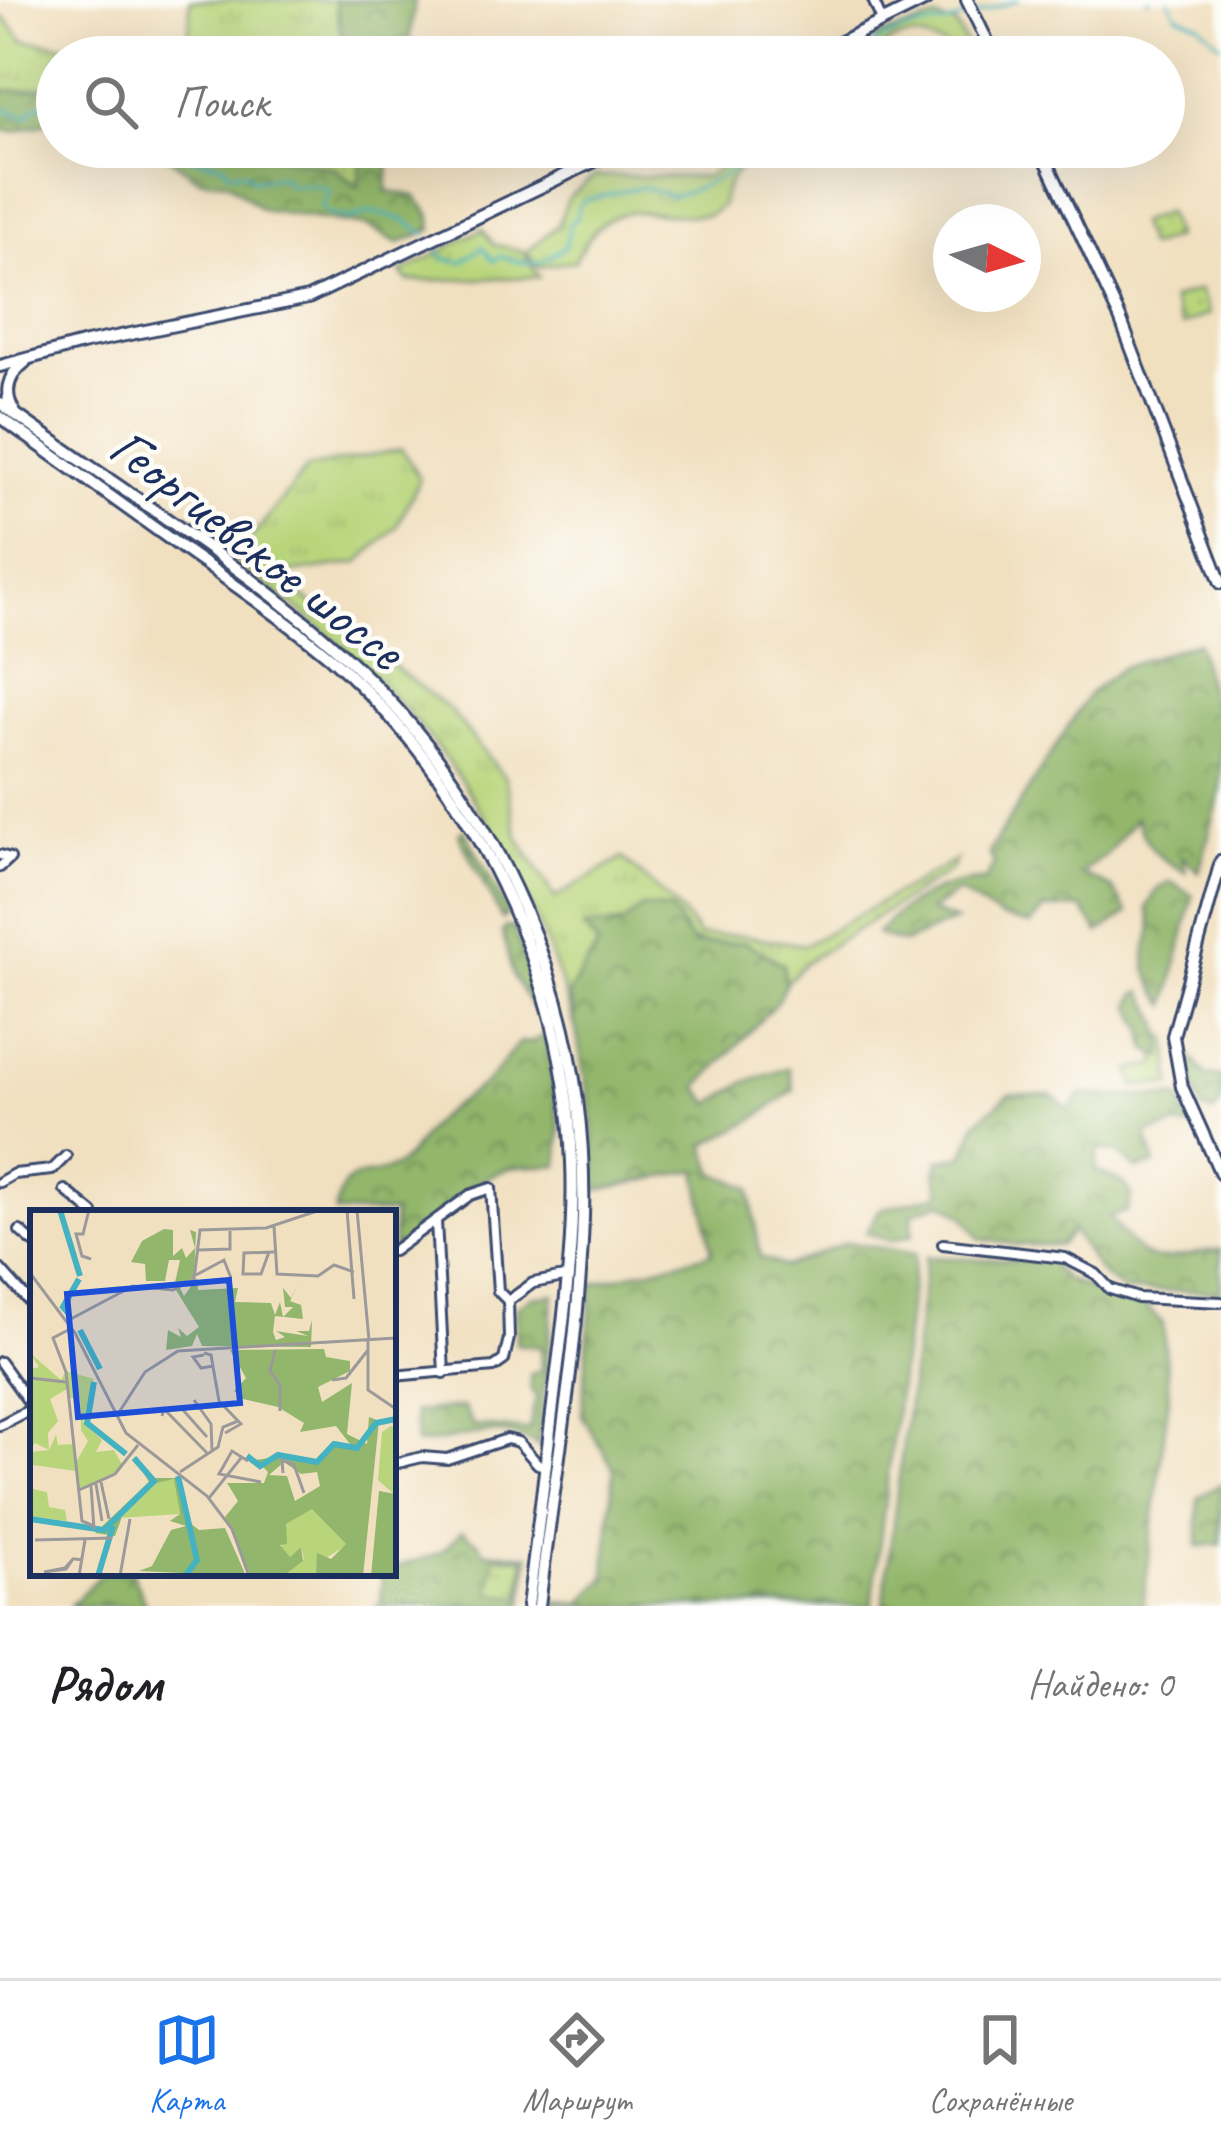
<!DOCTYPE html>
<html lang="ru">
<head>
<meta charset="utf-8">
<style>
  :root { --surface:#fff; --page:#f6f6f6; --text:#202124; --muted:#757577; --line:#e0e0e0; --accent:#1a73e8 }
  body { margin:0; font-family:Caveat,sans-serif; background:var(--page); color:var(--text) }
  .compass { position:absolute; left:933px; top:204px; width:108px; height:108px; border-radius:50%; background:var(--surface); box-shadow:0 12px 48px #0002; rotate:95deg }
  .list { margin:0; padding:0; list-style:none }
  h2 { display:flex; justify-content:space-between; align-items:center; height:156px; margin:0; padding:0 48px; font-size:51px }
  h2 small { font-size:39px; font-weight:400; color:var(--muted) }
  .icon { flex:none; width:66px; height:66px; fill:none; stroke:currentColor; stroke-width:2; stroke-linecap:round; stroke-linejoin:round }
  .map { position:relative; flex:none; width:1221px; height:1606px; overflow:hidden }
  .search { position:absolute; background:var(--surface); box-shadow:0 12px 48px #0002; left:36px; right:36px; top:36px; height:132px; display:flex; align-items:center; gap:30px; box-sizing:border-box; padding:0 42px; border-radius:66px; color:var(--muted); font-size:45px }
  .sheet { height:372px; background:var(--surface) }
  nav { display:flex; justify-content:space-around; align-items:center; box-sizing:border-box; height:168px; border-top:3px solid var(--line); background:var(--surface); font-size:33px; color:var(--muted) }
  nav a { display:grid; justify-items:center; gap:6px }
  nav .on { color:var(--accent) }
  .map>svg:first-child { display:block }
  .grass { fill:url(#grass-tufts); stroke:#6a826c; stroke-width:3 }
  .forest { fill:url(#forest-crowns); stroke:#567264; stroke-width:3 }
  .wetland { fill:url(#wetland-marsh); stroke:#6a826c; stroke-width:3 }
  .park { fill:url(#park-dots); stroke:#6a826c; stroke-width:3 }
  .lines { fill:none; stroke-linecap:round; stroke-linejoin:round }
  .stream { stroke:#44b2c0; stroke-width:3 }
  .minor-casing { stroke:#3b4a6d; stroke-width:14 }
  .major-casing { stroke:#3b4a6d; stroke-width:16 }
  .minor { stroke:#fff; stroke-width:8 }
  .major { stroke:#fff; stroke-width:10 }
  .labels { text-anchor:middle; stroke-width:9; stroke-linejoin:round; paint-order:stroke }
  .street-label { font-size:57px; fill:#1b2f5e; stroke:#fdfcf7 }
  .inset-river { fill:none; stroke:#44b2c0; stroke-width:6 }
  .inset-road { fill:none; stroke:#9b9999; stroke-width:3 }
  .view { fill:#1d4ed8; fill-opacity:0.15; stroke:#1d4ed8; stroke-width:6 }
  .inset-edge { fill:none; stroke:#1b2f5e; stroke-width:6 }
</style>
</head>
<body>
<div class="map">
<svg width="1221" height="1606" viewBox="0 0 1221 1606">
  <defs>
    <pattern id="grass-tufts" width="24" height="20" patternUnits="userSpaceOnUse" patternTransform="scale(3)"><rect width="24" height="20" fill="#b9d57b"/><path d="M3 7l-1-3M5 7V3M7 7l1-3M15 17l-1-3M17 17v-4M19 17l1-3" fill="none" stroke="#9eb76d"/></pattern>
    <pattern id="forest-crowns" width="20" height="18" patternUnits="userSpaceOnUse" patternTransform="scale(3)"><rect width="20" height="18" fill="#92b66b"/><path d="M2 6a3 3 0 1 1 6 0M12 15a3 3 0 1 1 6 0" fill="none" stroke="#76945b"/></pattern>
    <pattern id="wetland-marsh" width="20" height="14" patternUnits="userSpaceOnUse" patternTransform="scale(3)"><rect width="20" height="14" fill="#b9d57b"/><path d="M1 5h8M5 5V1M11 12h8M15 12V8" fill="none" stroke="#9eb76d"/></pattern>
    <pattern id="park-dots" width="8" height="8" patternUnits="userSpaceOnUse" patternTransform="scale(3)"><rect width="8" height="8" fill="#b9d57b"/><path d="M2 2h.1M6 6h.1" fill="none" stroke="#9eb76d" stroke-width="1.8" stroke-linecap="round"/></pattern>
  </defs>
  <rect width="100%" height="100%" fill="#fdfcf7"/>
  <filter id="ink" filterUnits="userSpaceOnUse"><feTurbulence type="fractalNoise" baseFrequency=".00833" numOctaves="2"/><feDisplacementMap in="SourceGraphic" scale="24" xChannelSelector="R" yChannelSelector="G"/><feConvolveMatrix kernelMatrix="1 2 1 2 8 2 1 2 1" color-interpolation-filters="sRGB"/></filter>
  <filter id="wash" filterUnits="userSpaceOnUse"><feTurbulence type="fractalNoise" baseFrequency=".004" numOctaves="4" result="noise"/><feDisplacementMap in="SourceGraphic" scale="48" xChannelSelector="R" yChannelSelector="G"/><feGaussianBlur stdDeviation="2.7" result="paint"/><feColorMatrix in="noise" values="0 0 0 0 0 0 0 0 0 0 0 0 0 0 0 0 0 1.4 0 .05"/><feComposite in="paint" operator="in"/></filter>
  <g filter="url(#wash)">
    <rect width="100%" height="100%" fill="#f1e0c0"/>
    <path class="grass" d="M190,0H335L344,49L338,51L343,57H57V84L22,91L0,90V18H5L23,40L99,49L123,36L189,35Z
      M935,19L955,24L967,46L963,54C944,47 919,32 898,39C885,43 877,54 864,57L879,36Z
      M233,147H363L358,188L260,152Z
      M751,147H780C751,160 725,170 722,205L709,215C646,219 609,189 575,261L538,267L526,252L558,225L568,198L594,176L706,177Z
      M482,229L494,245L522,250L539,277L408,281L401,273Z
      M402,449L420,479L397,526L358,563L276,575L450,710L505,778L518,837L555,898L623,858C646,882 684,909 698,936L740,935L805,945L956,860L950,871L804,963L785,984L783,964L623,924L584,927L598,946L569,992L576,1030C510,815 417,690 233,561L307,468Z
      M1162,1033L1168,1037L1172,1085L1134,1086L1131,1070L1157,1065L1155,1053L1162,1056Z"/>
    <path class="forest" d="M335,0H415L408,49L403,57H343L338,50L344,48Z
      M57,84V120L15,131L0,130V90L23,91Z
      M161,147H233L260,152L333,168L358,187L363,147H390L387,191L415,196L430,214L433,229L399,243L367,226L262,210L228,182L199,179L169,158Z
      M1197,642L1212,703L1221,701V790L1199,872L1182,856L1186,872C1157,858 1146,847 1136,818L1106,855L1081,874L1112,888L1128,913L1099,933L1082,908L1044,909L1031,925L1000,917L958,892L930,911L955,921L903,943L877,934C903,902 944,880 985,881L994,865L989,852L1088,695L1122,667Z
      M464,829L506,909L507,915L502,919L462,842L459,833Z
      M1171,882L1193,896L1167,1005C1157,993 1146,974 1146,958C1146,933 1158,938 1147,908L1157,889Z
      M642,907L671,910L693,944L745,942L783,964L785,984L777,1002L698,1087L711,1104L743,1083L789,1068L794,1090L752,1121L705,1145L715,1173L750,1188L760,1257L785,1267L847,1242L915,1254L872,1606H553L554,1601L581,1604L605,1578L614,1469L582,1415L592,1284L712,1253L697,1170L597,1190L591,1111L569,993L598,946L583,927L623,924Z
      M506,927L514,928L542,1011L539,1017L513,977L502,932Z
      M1142,991C1155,1009 1167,1034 1162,1057L1146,1049L1144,1030L1132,1006L1136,994Z
      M545,1034L560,1130L559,1165C543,1167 527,1165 511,1168C461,1182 435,1223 393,1249V1213H335C344,1163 360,1184 394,1167C414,1157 421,1132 438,1118C452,1106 468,1095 483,1085C494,1078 509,1053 520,1042L531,1043Z
      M1193,1059L1206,1075L1221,1077V1103L1214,1113L1202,1110L1186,1061Z
      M1009,1094L1052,1095L1069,1110L1080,1095L1179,1097L1191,1127L1174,1126L1147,1134L1155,1165L1137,1169L1119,1153L1098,1149L1096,1171L1122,1182L1132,1194L1127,1211L1110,1217C1150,1275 1157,1259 1221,1249V1291H1123L1100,1272L1072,1231L1060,1245H1017L980,1239L964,1216L943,1202L912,1213L913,1235L890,1241L866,1233L880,1209L941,1194L936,1173L939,1159L963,1156L977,1122Z
      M926,1257L1047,1261L1065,1279L1111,1297L1143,1303L1163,1324L1169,1396L1143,1606H883Z
      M554,1294L538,1446C495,1419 463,1442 416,1444L414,1412L463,1407L473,1426L529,1430L536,1396L531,1390L530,1375L541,1370V1347L516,1344L517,1307L531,1297Z
      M1221,1484V1544L1198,1546V1498Z
      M462,1532L478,1542L484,1552L529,1555L523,1606H377L381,1603L382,1573H393V1568L440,1553Z
      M102,1573H132L146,1606H70Z"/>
    <path class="wetland" d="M494,1556L525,1558L521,1597L491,1593Z"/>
    <path class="park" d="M1166,212L1175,237L1148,247L1138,223Z
      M1199,290L1209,314L1181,326L1171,300Z"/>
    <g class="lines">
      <path class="stream" d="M1148,0H1150
        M1169,0L1177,15L1199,23L1221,44
        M870,57L873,44L901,31L949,23L1018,0
        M0,108L28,116L33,108L57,97
        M175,147L184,156L224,164L228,172H246L252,180L281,177L290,186L318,185L330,192L321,205L327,214L349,219L372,212L404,220L427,235
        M436,247L444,259L462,262L482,247L494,261L501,256C533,269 540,265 566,245L570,222L577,217L579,204L585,200L642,187L671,196L688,192L724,176L759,147"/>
    </g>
  </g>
  <g filter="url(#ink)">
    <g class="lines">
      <g class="minor-casing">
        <path id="minor" d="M873,0L882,21
          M0,855L10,858L0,867
          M0,1182L14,1174L52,1170L66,1156
          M65,1190L93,1213
          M436,1221L444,1373
          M20,1231L33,1242
          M943,1244L1065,1258L1096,1274L1110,1289L1138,1298L1221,1302
          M393,1251L470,1195L491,1188L498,1291L508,1301
          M0,1269L33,1306
          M0,1362L33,1408
          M393,1376L494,1367L504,1360L509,1338L508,1301L533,1283L569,1276
          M0,1425L33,1408
          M393,1464L422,1457L447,1459L507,1439L518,1442L538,1464L546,1466"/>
      </g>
      <g class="major-casing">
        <path id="major" d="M967,0L995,57
          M810,57L926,0
          M1040,147L1120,318L1221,583
          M0,366L86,343L308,298L624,147
          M0,403C110,484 238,560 338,650C499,794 589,1001 583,1217C579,1347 554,1477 539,1606
          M15,413C3,394 7,376 25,362
          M0,417C64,463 128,509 192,555C239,588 287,621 331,658C475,785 564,971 572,1162C575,1235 565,1308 556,1380C547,1455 538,1531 528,1606
          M1221,861L1173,1036L1182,1087L1221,1174"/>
      </g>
      <use href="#minor" class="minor"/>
      <use href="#major" class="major"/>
    </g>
  </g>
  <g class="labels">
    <g class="street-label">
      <text transform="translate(258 547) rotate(38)" y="20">Георгиевское шоссе</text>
    </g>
  </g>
  <g transform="translate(30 1210)">
    <rect width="366" height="366" fill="#f1e0c0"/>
    <path d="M0,143L31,170L36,161L64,169L53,212L72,230L66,242L84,240L93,256L75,270L49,279L46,252L58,231L51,220L50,188H39L37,179L20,189L28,211L18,223L19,240L5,233L0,241V159L9,157ZM361,216L366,218V286L348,270L352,222ZM282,298L317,335L291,351L286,366H253L274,349L271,337L260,347L251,338L256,314Z" fill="#b9d57b"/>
    <path d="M134,19L143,20V46L152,38L156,48L165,38L160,20L166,22L164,67L149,76L154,86L167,68L168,80L208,78L205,92L241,93L245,105L250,92L253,107L263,97H255L253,78L261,88L268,74L260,91L271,95L273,109L245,106L243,122L246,130L255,127L246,121L278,126L266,121H279L282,110L281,137L172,136L167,124L162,136L136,140L138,120L151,127L148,118L157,126L169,117L144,77L150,50H139L135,71H116L115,54L101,52L112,31ZM294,139L296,147L320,151V161L288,177L292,192L322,173L317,224L337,234L339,207L349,211L333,366H286L287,343L301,349L316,334L282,299L256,314L257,334L250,335L260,347L271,337L273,351L253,366H221L195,307L208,291L197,273H234L238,262L226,250L258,245L288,252L308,234H320L306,216L270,222L274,213L248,197L213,189L204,181L216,168L200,140ZM254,252L271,264L287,262L290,276L265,291L257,266L239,265ZM103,245L120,268H149L155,309L169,320L195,318L216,366L109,361L122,356L141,320L156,316L140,311L150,304L143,269L96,296L85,326L65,323L119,272ZM349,281L366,284V366H341Z" fill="#92b66b" fill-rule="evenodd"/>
    <path d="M26,225L28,235L43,234L46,261L3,255L1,242L19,240ZM144,269L150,304L89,308L122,274ZM3,279L17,282L19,297L35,300L37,311L0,306Z" fill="#b9d57b"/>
    <path class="inset-river" d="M30,0L50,66M39,104L33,97L49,69M50,120L70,159M64,172L57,213L96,244M217,246L230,256L248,245L287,252L304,234L327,238L346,213L366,209M148,266L167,350L155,366M0,309L74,320L124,271L104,248M68,366L83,316"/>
    <path class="inset-road" d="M59,0L53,24H46L52,46L61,49M317,0L324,89M327,0L339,130M244,16L247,64L288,66L304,55L324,62M168,40L200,39V19M239,42L231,64H213L214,43L244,42M0,63L45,123L96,223L177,286L202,319L219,366M166,65L194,50L201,68M37,111L103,76L143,80L164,69L170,20L236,18L290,0M42,118L23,128L36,162L52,311L64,316M338,130V180L366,199M245,140L240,161L250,175V201M174,143L181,145L189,191L211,214L195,223M174,145L163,147L171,158L183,156M0,168L36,172M302,170L316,168L338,140M164,190L181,214L182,240M153,200L177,227M132,206L134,199L178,244M86,207L115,162L148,141L366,128M218,251L202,241L189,264L231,272M150,262L188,237L193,217L208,211M253,263L252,250L264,255L274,283M71,272L79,309M66,274L72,311M61,276L64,319M49,280L85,264L108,235M179,288L211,248M5,330L82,328M43,349L36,359L14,362L35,358L42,350L43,349H45L53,350M49,366L55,330M90,366L100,309"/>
    <path class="view" d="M199,70L210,193L48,207L37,84Z"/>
    <rect width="366" height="366" class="inset-edge"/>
  </g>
</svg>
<svg class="compass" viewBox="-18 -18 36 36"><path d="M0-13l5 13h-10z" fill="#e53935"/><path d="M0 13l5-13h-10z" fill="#757577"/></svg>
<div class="search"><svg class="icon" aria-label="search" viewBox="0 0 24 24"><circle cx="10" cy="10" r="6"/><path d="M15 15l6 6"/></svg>Поиск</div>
</div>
<section class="sheet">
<h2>Рядом<small>Найдено: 0</small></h2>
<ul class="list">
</ul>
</section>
<nav>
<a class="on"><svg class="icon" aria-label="map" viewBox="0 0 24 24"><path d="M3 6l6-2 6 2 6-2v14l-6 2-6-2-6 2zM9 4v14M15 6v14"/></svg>Карта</a>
<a><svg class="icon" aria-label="directions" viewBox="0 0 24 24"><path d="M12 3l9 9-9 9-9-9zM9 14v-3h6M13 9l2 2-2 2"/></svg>Маршрут</a>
<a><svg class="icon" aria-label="saved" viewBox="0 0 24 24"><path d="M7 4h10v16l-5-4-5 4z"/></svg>Сохранённые</a>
</nav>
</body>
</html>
